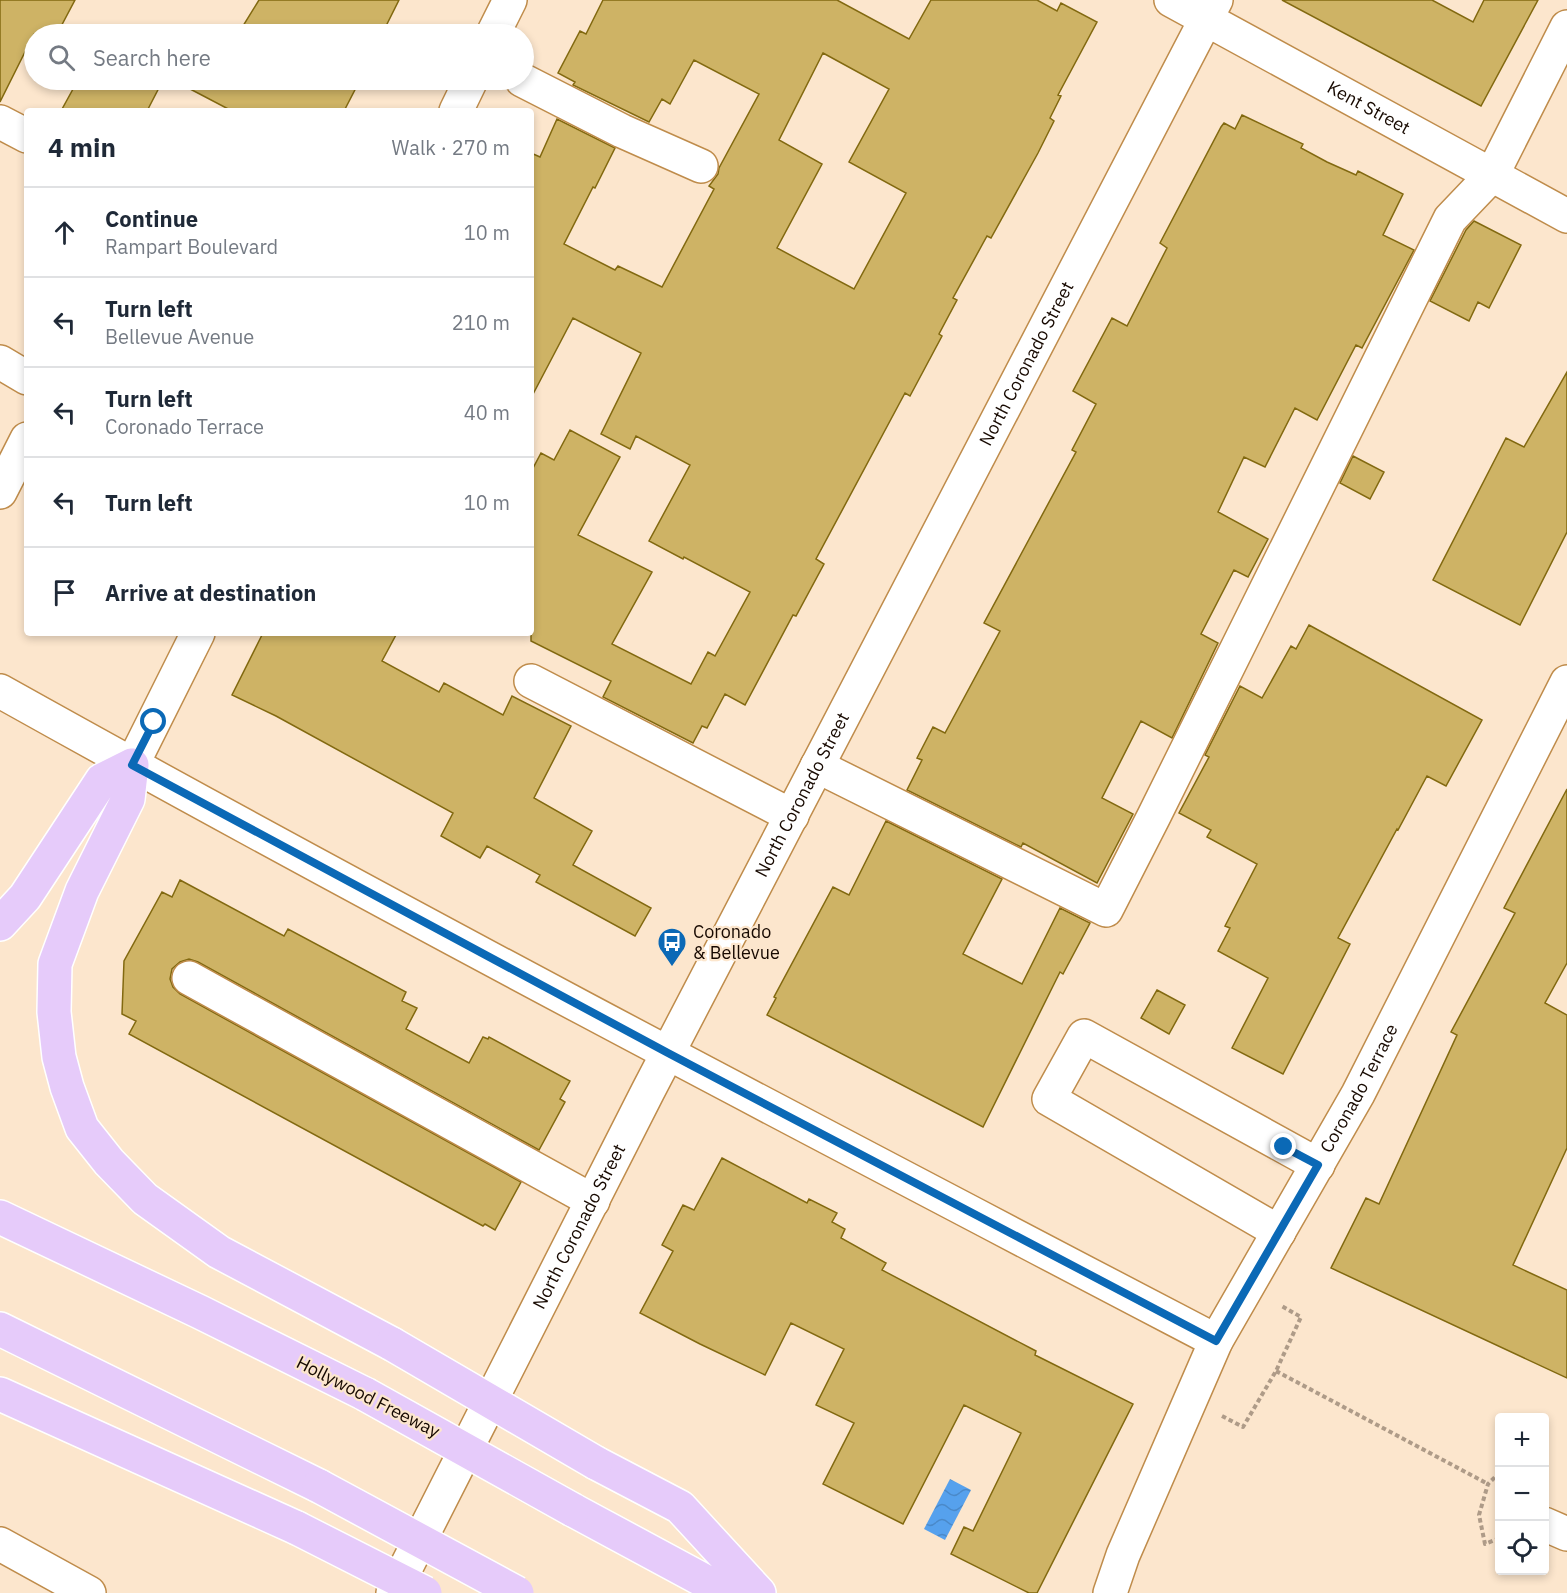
<!DOCTYPE html>
<html lang="en">
<head>
<meta charset="utf-8">
<style>
  :root { --surface:#fff; --page:#f2f2f3; --text:#1f2937; --muted:#747a83; --line:#e0e1e3 }
  body { margin:0; font-family:"IBM Plex Sans",sans-serif; background:var(--page); color:var(--text) }
  .controls { position:absolute; right:18px; bottom:18px; display:grid; overflow:hidden; border-radius:6px; box-shadow:0 3px 9px #0003 }
  .controls button { width:54px; height:54px; display:grid; place-items:center; padding:0; border:0; border-bottom:2px solid var(--line); background:var(--surface); color:var(--text); font:30px sans-serif }
  .stop { position:absolute; width:18px; height:18px; margin:-14px; border:4px solid #0b69b6; border-radius:50%; background:#fff }
  .stop.end { background:#0b69b6; border-color:#fff; box-shadow:0 2px 6px #0008 }
  .list { margin:0; padding:0; list-style:none }
  h2 { display:flex; justify-content:space-between; align-items:center; height:78px; margin:0; padding:0 24px; font-size:26px }
  h2 small { font-size:20px; font-weight:400; color:var(--muted) }
  .list li { display:grid; grid-template-columns:39px 1fr auto; gap:18px; align-items:center; box-sizing:border-box; height:90px; padding:0 24px; border-top:2px solid var(--line) }
  .list b { display:block; font-size:22px; white-space:nowrap }
  .list p { margin:0; font-size:20px; white-space:nowrap; color:var(--muted) }
  .list em { font-size:20px; font-style:normal; color:var(--muted) }
  .icon { flex:none; width:33px; height:33px; fill:none; stroke:currentColor; stroke-width:2; stroke-linecap:round; stroke-linejoin:round }
  .map { position:relative; flex:none; width:1567px; height:1593px; overflow:hidden }
  .search { position:absolute; background:var(--surface); box-shadow:0 3px 9px #0003; left:24px; top:24px; width:510px; height:66px; display:flex; align-items:center; gap:15px; box-sizing:border-box; padding:0 21px; border-radius:33px; color:var(--muted); font-size:22px }
  .panel { position:absolute; background:var(--surface); box-shadow:0 3px 9px #0003; left:24px; top:108px; width:510px; height:528px; border-radius:6px }
  .map>svg:first-child { display:block }
  .water { fill:url(#water-waves) }
  .building { fill:#ceb365; stroke:#826910; stroke-width:1.5; fill-rule:evenodd }
  .lines { fill:none; stroke-linecap:round; stroke-linejoin:round }
  .minor-casing { stroke:#bf8c4b; stroke-width:36 }
  .highway-casing { stroke:#fff; stroke-width:36 }
  .path { stroke:#ae9b88; stroke-width:4; stroke-dasharray:4.5 3; stroke-linecap:butt }
  .minor { stroke:#fff; stroke-width:33 }
  .highway { stroke:#e6cbfa; stroke-width:33 }
  .highway-bridge-casing { stroke:#fff; stroke-width:36; stroke-linecap:butt }
  .highway-bridge { stroke:#e6cbfa; stroke-width:33 }
  .route { stroke:#0b69b6; stroke-width:8 }
  .labels { text-anchor:middle; stroke-width:4.5; stroke-linejoin:round; paint-order:stroke }
  .street-label { font-size:18px; fill:#170900; stroke:#fce6cd }
  .poi-label { font-size:18px; fill:#170900; stroke:#fce6cd; text-anchor:start }
</style>
</head>
<body>
<div class="map">
<svg width="1567" height="1593" viewBox="0 0 1567 1593">
  <defs>
    <pattern id="water-waves" width="16" height="10" patternUnits="userSpaceOnUse" patternTransform="scale(1.5)"><rect width="16" height="10" fill="#56a1ed"/><path d="M0 5q4-4 8 0t8 0" fill="none" stroke="#4a89c9"/></pattern>
  </defs>
  <rect width="100%" height="100%" fill="#fce6cd"/>
  <path class="water" d="M950,1479L971,1490L945,1540L924,1529Z"/>
  <path class="building" d="M0,0H75L57,34H34L0,102Z
    M259,0H399L382,34H238Z
    M603,0H837L909,39L931,0H1037L1057,11L1061,3L1097,22L1058,95L1061,96L1050,118L1054,121L1038,153L991,238L987,236L953,298L957,300L939,334L942,336L910,396L905,393L816,559L824,564L796,616L793,615L745,705L725,694L707,728L702,726L693,743L603,697L611,681L531,641V472L541,453L554,460L570,430L620,457L578,535L652,572L612,644L691,684L708,652L715,656L750,592L684,557L683,559L649,541L690,465L636,436L630,449L601,434L641,353L573,318L531,398V153L540,157L557,119L615,148L595,188L593,187L564,244L615,270L618,266L662,287L714,189L709,186L718,174L719,168L759,94L694,60L670,104L662,99L649,122L573,85L575,82L558,73L580,31L586,34ZM823,53L889,89L849,162L906,193L854,289L777,248L822,164L779,140Z
    M1282,0H1432L1473,22L1484,0H1538L1481,106Z
    M78,80H163L147,111H61Z
    M173,80H360L344,111H232Z
    M1242,115L1303,144L1301,148L1327,162L1356,175L1358,171L1403,194L1383,235L1414,250L1362,348L1356,345L1317,420L1295,408L1265,467L1244,457L1218,512L1268,539L1248,577L1234,570L1201,634L1218,643L1172,738L1141,721L1102,798L1133,814L1097,883L1023,843L1021,847L907,790L922,760L917,758L933,727L945,733L1000,631L984,623L1076,452L1072,450L1096,404L1073,391L1112,318L1127,326L1167,248L1160,243L1221,127L1224,123L1235,129Z
    M1474,221L1521,245L1489,308L1478,302L1469,321L1430,301L1466,230Z
    M1567,372V532L1520,625L1433,580L1506,438L1524,447Z
    M1353,456L1384,472L1370,499L1340,483Z
    M1309,625L1482,720L1446,786L1427,776L1398,830L1397,829L1338,938L1350,944L1283,1074L1232,1048L1268,978L1218,951L1230,928L1225,926L1257,864L1207,837L1211,830L1179,813L1209,757L1205,755L1240,686L1262,698L1291,646L1296,649Z
    M263,633H397L382,661L439,692L444,683L503,715L512,696L571,726L534,798L592,831L573,865L651,908L635,936L536,882L540,875L487,846L480,858L441,836L453,813L276,716L232,695Z
    M1567,789V963L1545,1003L1567,1015V1148L1513,1265L1567,1290V1378L1331,1268L1366,1198L1379,1204L1457,1035L1451,1032L1515,913L1504,908Z
    M886,821L1002,879L963,954L1022,984L1060,908L1090,923L1063,974L1060,972L983,1127L767,1015L776,998L774,997L833,887L849,895Z
    M180,880L284,936L288,929L406,992L402,1001L417,1008L406,1029L469,1063L483,1037L488,1039L489,1037L570,1081L560,1099L565,1102L539,1150L198,962L189,959L180,962L172,969L170,979L173,987L180,994L521,1182L495,1230L485,1224L483,1226L129,1034L136,1021L122,1014L124,961L162,892L172,897Z
    M1157,990L1185,1005L1169,1034L1141,1018Z
    M722,1158L807,1203L809,1199L837,1213L832,1222L845,1229L841,1238L886,1263L882,1270L1036,1351L1035,1355L1133,1404L1037,1593H1029L951,1554L964,1527L973,1531L1021,1433L964,1405L903,1524L823,1484L854,1423L816,1405L844,1349L791,1323L765,1375L700,1344L640,1313L673,1251L662,1245L683,1205L694,1210Z"/>
  <g class="lines">
    <g class="minor-casing">
      <g id="minor">
        <path id="s1" d="M1171,0L1567,216"/>
        <path d="M493,34L510,0"/>
        <path d="M522,80L622,131L701,166"/>
        <path d="M456,111L471,80"/>
        <path d="M0,122L27,136"/>
        <path d="M0,362L27,378"/>
        <path d="M0,492L27,439"/>
        <path d="M531,681L792,816"/>
        <path d="M0,691C401,915 809,1128 1216,1341"/>
        <path d="M132,765L198,633"/>
        <path d="M817,766L1106,910L1154,816L1450,219L1492,175L1567,27"/>
        <path d="M189,978L593,1201"/>
        <path d="M1279,1232L1049,1099L1084,1036L1318,1165"/>
        <path d="M1544,1524L1567,1534"/>
        <path d="M0,1544L89,1593"/>
        <path id="s2" d="M393,1593L648,1091L1216,0"/>
        <path id="s3" d="M1110,1593L1123,1555L1216,1341L1358,1094L1567,682"/>
      </g>
    </g>
    <g class="highway-casing">
      <path id="highway" d="M132,765L128,799L82,891L55,964L54,1012L59,1057L67,1087L82,1128L109,1162L145,1199L219,1252L392,1344
        M0,924L25,897L102,780L132,765
        M0,1217L200,1312L365,1394
        M0,1329L319,1486
        M0,1394L297,1528
        M596,1463L680,1507L759,1593
        M573,1510L727,1593"/>
    </g>
    <path class="path" d="M1276,1371L1488,1484
      M1222,1416L1243,1427L1276,1371L1301,1317L1280,1305
      M1500,1472L1488,1484L1479,1515L1485,1544L1500,1538"/>
    <use href="#minor" class="minor"/>
    <use href="#highway" class="highway"/>
    <g class="highway-bridge-casing">
      <path id="highway-bridge" d="M392,1344L596,1463
        M365,1394L573,1510
        M319,1486L517,1593
        M297,1528L425,1593"/>
    </g>
    <use href="#highway-bridge" class="highway-bridge"/>
  </g>
  <g class="lines">
    <path class="route" d="M154,722L132,765L668,1053L1216,1341L1318,1165L1284,1147"/>
  </g>
  <defs>
    <g id="bus-pin" transform="scale(1.5)"><path d="M0 17L-7.5 6A9.5 9.5 0 1 1 7.5 6Z" fill="#0b69b6" stroke="#fce6cd"/><path d="M-5-6H5V4H4V6H2V4H-2V6H-4V4H-5ZM-3.5-4V0h7V-4ZM-3.5 1.2v1.5H-2V1.2ZM2 1.2v1.5H3.5V1.2Z" fill="#fff"/></g>
  </defs>
  <g fill-rule="evenodd">
    <use href="#bus-pin" x="672" y="942"/>
  </g>
  <g class="labels">
    <g class="street-label">
      <text dy="6" stroke="none"><textPath href="#s1" startOffset="225">Kent Street</textPath></text>
      <text dy="6" stroke="none"><textPath href="#s2" startOffset="1383">North Coronado Street</textPath></text>
      <text dy="6" stroke="none"><textPath href="#s2" startOffset="897">North Coronado Street</textPath></text>
      <text dy="6" stroke="none"><textPath href="#s3" startOffset="564">Coronado Terrace</textPath></text>
      <text dy="6" stroke="none"><textPath href="#s2" startOffset="411">North Coronado Street</textPath></text>
      <text transform="translate(368 1397) rotate(27)" y="6">Hollywood Freeway</text>
    </g>
    <g class="poi-label">
      <text x="693" y="938">Coronado<tspan x="693" dy="21">&amp; Bellevue</tspan></text>
    </g>
  </g>
</svg>
<div class="controls">
<button>+</button>
<button>−</button>
<button><svg class="icon" aria-label="locate" viewBox="0 0 24 24"><circle cx="12" cy="12" r="6"/><path d="M12 2v4M12 18v4M2 12h4M18 12h4"/></svg></button>
</div>
<div class="stop" style="left:154px;top:722px"></div>
<div class="stop end" style="left:1284px;top:1147px"></div>
<div class="search"><svg class="icon" aria-label="search" viewBox="0 0 24 24"><circle cx="10" cy="10" r="6"/><path d="M15 15l6 6"/></svg>Search here</div>
<section class="panel">
<h2>4 min<small>Walk · 270 m</small></h2>
<ul class="list">
<li><svg class="icon" aria-label="ahead" viewBox="0 0 24 24"><path d="M12 20V5M6 11l6-6 6 6"/></svg><div><b>Continue</b><p>Rampart Boulevard</p></div><em>10 m</em></li>
<li><svg class="icon" aria-label="left" viewBox="0 0 24 24"><path d="M17 20v-9H6M10 6l-5 5 5 5"/></svg><div><b>Turn left</b><p>Bellevue Avenue</p></div><em>210 m</em></li>
<li><svg class="icon" aria-label="left" viewBox="0 0 24 24"><path d="M17 20v-9H6M10 6l-5 5 5 5"/></svg><div><b>Turn left</b><p>Coronado Terrace</p></div><em>40 m</em></li>
<li><svg class="icon" aria-label="left" viewBox="0 0 24 24"><path d="M17 20v-9H6M10 6l-5 5 5 5"/></svg><div><b>Turn left</b></div><em>10 m</em></li>
<li><svg class="icon" aria-label="arrive" viewBox="0 0 24 24"><path d="M6 21V4h12l-3 4 3 4H6"/></svg><div><b>Arrive at destination</b></div></li>
</ul>
</section>
</div>
</body>
</html>
